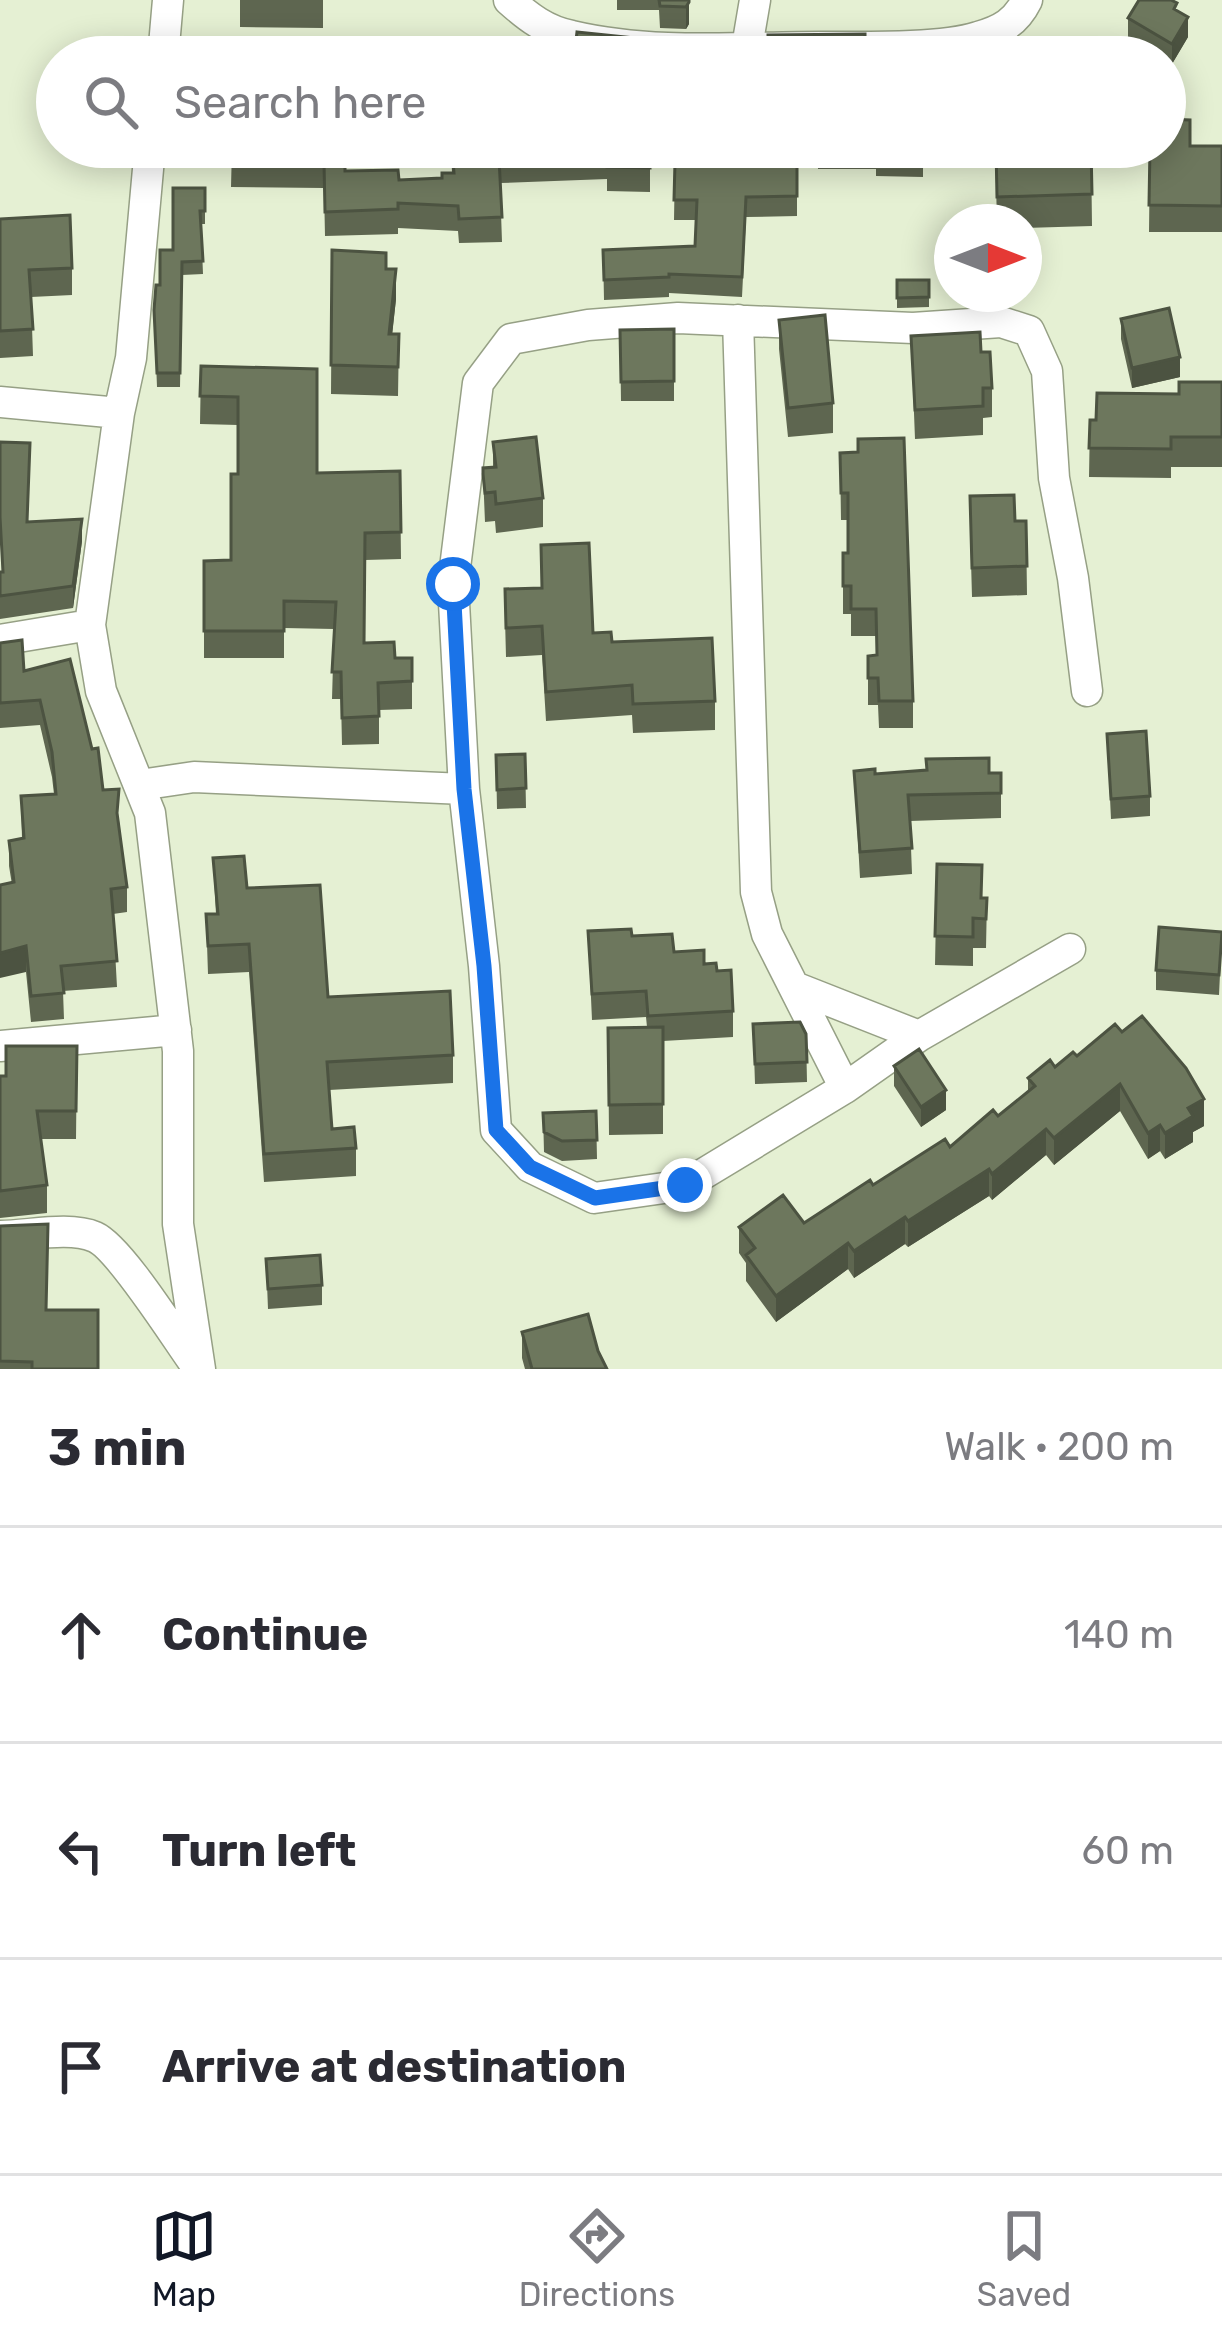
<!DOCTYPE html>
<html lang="en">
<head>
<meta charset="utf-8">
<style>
  :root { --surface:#fff; --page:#f2f2f3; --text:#2b2b33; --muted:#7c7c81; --line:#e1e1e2; --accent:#111827 }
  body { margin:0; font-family:Rubik,sans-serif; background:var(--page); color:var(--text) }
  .compass { position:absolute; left:934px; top:204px; width:108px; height:108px; border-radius:50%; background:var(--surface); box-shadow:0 6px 30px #0003; rotate:90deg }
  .stop { position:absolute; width:36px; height:36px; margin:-27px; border:9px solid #1a73e8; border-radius:50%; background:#fff }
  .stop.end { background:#1a73e8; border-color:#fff; box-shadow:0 3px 12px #0008 }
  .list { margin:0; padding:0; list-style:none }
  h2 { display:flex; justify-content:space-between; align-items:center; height:156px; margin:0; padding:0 48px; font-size:51px }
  h2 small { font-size:39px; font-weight:400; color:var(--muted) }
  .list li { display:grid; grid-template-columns:78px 1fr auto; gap:36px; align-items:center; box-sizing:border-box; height:216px; padding:0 48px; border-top:3px solid var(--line) }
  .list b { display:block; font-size:45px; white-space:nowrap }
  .list em { font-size:39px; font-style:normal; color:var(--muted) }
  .icon { flex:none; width:66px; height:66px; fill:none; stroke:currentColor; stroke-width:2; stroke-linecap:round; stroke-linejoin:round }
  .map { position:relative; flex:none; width:1222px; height:1369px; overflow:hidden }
  .search { position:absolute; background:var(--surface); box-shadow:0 6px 30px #0003; left:36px; right:36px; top:36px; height:132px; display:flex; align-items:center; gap:30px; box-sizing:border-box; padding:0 42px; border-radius:66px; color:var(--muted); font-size:45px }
  .sheet { height:804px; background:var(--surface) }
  nav { display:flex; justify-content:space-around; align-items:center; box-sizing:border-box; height:168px; border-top:3px solid var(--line); background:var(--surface); font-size:33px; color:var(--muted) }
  nav a { display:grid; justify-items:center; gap:6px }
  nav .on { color:var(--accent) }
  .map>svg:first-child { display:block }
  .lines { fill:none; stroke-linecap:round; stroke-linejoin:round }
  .street-casing { stroke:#96a085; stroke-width:33 }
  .street { stroke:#fff; stroke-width:30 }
  .wall { fill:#5e6650 }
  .shaded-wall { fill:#4c5341 }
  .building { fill:#6d775d; stroke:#4c5341; stroke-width:3 }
  .route { stroke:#1a73e8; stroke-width:15 }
</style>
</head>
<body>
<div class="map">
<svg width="1222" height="1369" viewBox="0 0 1222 1369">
  <rect width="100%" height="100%" fill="#e5f0d3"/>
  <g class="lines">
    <g class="street-casing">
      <path id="street" d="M509,0C528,17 546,31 572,36C653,55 739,47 821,47C862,47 941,49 978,37C1002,30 1016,22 1027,0
        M747,47L755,0
        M163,57L168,0
        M150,147L131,358L119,413L90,625L101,691L150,813L178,1051V1224L200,1369
        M738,320L756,892L767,934L845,1088
        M0,402L119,413
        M0,640L90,625
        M140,785L194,777L464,789
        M1070,949L919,1036L845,1088L685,1185L594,1198L530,1167L496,1130L484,966L464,789L453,584L478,383L511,339L588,325L678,318L913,328L1001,322L1029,331L1047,371L1054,478L1073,578L1087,691
        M797,988L919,1036
        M0,1046L176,1030
        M0,1236C28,1236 69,1226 95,1237C120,1248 176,1338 195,1364"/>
    </g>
    <use href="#street" class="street"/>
  </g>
  <path class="wall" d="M240,0H323V28L240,27Z
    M617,0H689V24L686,29L660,28L659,10H617Z
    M1177,11L1188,37L1172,64L1165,60V57H1160L1128,38V18Z
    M1222,146V232H1149L1150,147Z
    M232,147H345V171L399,180L442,178L452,173L451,147H650V192L607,191V179L500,183L502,242L459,243L458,231L398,228V234L325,236L324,188L231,187Z
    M787,147H967V166L923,165V177L876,176V169H818V148Z
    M995,147H1091L1092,226L1024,228V222H997Z
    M1102,147H1138V161L1102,159Z
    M675,162L797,165V216L746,217L742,297L669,293V297L604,300L603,250L695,246L696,220H674Z
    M205,188V224H201L203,274L182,275L180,387H157L154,310L160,285L173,250Z
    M0,219L72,268V295L31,297L33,356L0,358Z
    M332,250L386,269L396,299L392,334H399L398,396L331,394Z
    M897,280H929V307L897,308Z
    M1121,319L1180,377L1132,388L1121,339Z
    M779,320L833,403V433L788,437L779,349Z
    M674,329V401H621L620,330Z
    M911,336L981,352L992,388V417L983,418V435L915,439Z
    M201,366L317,369V473L400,471L401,559L365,560L364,643L395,658H412V709L379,710V744L342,745L341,699H332L334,629L284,628V658H204V561L231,560L238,474V425L200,424Z
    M1222,382V467H1171V478L1089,477L1090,420H1096L1179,394Z
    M0,442L28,522L82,541L73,608L0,619V572H2Z
    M493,442L543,498V527L496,533L495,521L485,522L483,474L493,467Z
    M840,453L913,701V728H879L878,705H868V656L876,655V636H851V614H843V553H848V520H841Z
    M1026,521L1027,595L972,597L970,525Z
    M541,545L593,633L612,642L715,701V730L633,733L632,715L546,721L542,655L506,657L505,619V589L541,588Z
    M0,643L24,671L103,790L119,821L127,887V912L113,914L117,987L63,991L64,1019L31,1022L26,972L9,866V841L22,839L21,796L54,794L52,777L40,725L0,728Z
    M1107,734L1150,796V816L1111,819Z
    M525,754L526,808L497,809L496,755Z
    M854,771L875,774L1001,773V818L910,821L912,874L860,878Z
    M213,858L247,888L328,997L453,1055V1083L329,1090L332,1129L356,1148V1176L264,1182L249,972L208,974L206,914H216Z
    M937,864L982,898H987L986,948H973V966L935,965Z
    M588,931L632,936L674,952L717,971L733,1011V1037L663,1041V1134L609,1135L608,1028L647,1027L646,1017L592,1020Z
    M1222,932L1219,995L1156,990V970Z
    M753,1024L806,1034L807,1082L755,1084Z
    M77,1046L76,1139H41L47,1185V1213L0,1218V1076H6Z
    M1077,1056L1204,1126L1193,1132V1142L1165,1159L1160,1151L1148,1159L1120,1111L1054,1165L1046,1155L992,1200L989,1196L908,1247L905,1244L854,1278L848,1269L776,1322L746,1281V1263L739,1253V1227L804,1223L873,1185L950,1147L998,1116L1028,1091V1078Z
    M894,1066L946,1110L921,1127L894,1086Z
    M596,1111L597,1159L562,1161L544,1152L543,1113Z
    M0,1226L47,1310L98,1369H0Z
    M266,1259L322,1285V1305L268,1309Z
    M522,1332L598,1351L607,1369H525L522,1358Z"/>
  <path class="shaded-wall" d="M689,2V24L686,29V7Z
    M1188,17V37L1172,64V44Z
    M396,269V299L389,364V334Z
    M1180,357V377L1132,388V368Z
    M82,519V541L73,608V586Z
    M26,946V972L0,978V953Z
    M1120,1084V1111L1054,1165V1138Z
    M946,1090V1110L921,1127V1107Z
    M1204,1099V1126L1193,1132V1142L1165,1159V1133L1188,1108Z
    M1160,1125V1151L1148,1159V1133Z
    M1046,1129V1155L992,1200V1174Z
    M989,1169V1196L908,1247V1221Z
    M905,1217V1244L854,1278V1251Z
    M848,1243V1269L776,1322V1296Z"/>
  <path class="building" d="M659,0H689V2L686,7L660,6Z
    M1139,0H1171L1177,3L1174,9L1188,17L1172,44L1128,18Z
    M577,32L684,43V57H574Z
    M865,34V57H781V55H768V35Z
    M479,39L508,57H468Z
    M917,42L949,43V56L1061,51V57H916Z
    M1165,119L1190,120V146H1222V206L1149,205L1150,147H1165Z
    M232,147H345V171L398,170L399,180L442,178V173H454L452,147H650V168L607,167V155L499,158L502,217L459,219L458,206L398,203V209L325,212L324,163H231Z
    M996,147H1091L1092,194L997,197Z
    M675,162L797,165V196L746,197L742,277L669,274V277L604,280L603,250L695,246L697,200H674Z
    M173,188H205V211H200L203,261L182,262L180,373H157L154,310L156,285H160V250H173Z
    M70,215L72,268L29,270L33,329L0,331V219Z
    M332,250L386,253V269H396L389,334H399L398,367L331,365Z
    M897,280H929V297L897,298Z
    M1169,308L1180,357L1132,368L1121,319Z
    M825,315L833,403L788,408L779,320Z
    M674,329V381L621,382L620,330Z
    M980,332L981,352H990L992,388H983V406L915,410L911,336Z
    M201,366L317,369V473L400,471L401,532L365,533L364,643L394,642L395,658H412V681L378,683L379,716L342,718L341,672H332L336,602L284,601V631H204V561L231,560V474H238V397L200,396Z
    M1179,382H1222V437H1171V449L1089,448L1090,420H1096L1097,393L1179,394Z
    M536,437L543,498L496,504L495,492L485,493L483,474V468L496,467L493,442Z
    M904,438L913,701H879L878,678H868V656L877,655L876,609H851V586H843V553H848V493H841L840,453L858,452V439Z
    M0,442L30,443L27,522L82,519L73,586L0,596V572H3L0,517Z
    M1014,495L1015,521H1026L1027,566L972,568L970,496Z
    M589,543L593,633L611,632L612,642L712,638L715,701L633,704L632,685L546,692L542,626L506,628L505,589L542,588L541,545Z
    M22,640L24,671L70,659L92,749L98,748L103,790L119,789L117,813L127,887L111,889L117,961L61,966L64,993L31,996L26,946L0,953V885L14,882L9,841L24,838L21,796L56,794L52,752L40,700L0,703V643Z
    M1146,731L1150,796L1111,799L1107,734Z
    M525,754L526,788L497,790L496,755Z
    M989,758V773H1001V793L908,795L912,848L860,852L854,771L875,769V774L927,770L926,759Z
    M244,856L247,888L320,885L328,997L450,991L453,1055L327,1062L332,1129L354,1127L356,1148L264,1154L249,944L208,946L206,914H218L213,858Z
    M937,864L982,865L981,898H987L986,919L973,918V937L935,936Z
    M1159,927L1222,932L1219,975L1156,970Z
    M631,929L632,936L672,934L674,952L704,950V964L716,963L717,971L731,970L733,1011L648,1016L646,991L592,994L588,931Z
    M1142,1016L1186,1068L1204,1099L1188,1108L1193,1116L1165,1133L1160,1125L1148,1133L1120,1084L1054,1138L1046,1129L992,1174L989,1169L908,1221L905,1217L854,1251L848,1243L776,1296L746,1255L755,1248L739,1227L783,1195L804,1223L870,1180L873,1185L945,1139L950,1147L993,1110L998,1116L1035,1086L1028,1078L1050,1060L1055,1067L1073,1052L1077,1056L1115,1024L1122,1032Z
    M800,1022L806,1034L807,1062L755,1064L753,1024Z
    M663,1027V1104L609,1105L608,1028Z
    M6,1046H77L76,1111H37L47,1185L0,1191V1076H6Z
    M919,1049L946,1090L921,1107L894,1066Z
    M596,1111L597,1140L562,1141L544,1132L543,1113Z
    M48,1224L46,1310H98V1369H32V1362L0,1361V1226Z
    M320,1255L322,1285L268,1289L266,1259Z
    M588,1314L598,1351L607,1369H532L522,1332Z"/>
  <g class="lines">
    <path class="route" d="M453,584L464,789L484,966L496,1130L530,1167L595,1198L685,1185"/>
  </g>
</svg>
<svg class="compass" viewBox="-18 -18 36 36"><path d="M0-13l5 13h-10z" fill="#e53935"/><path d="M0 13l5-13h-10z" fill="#7c7c81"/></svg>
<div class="stop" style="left:453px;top:584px"></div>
<div class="stop end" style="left:685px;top:1185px"></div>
<div class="search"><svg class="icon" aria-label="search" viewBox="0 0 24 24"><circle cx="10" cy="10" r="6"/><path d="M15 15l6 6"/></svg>Search here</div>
</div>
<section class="sheet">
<h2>3 min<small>Walk · 200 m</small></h2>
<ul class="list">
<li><svg class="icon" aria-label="ahead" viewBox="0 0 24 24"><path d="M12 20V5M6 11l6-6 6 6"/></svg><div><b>Continue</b></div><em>140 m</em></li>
<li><svg class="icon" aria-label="left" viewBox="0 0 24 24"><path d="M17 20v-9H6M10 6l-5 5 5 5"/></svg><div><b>Turn left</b></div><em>60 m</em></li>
<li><svg class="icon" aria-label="arrive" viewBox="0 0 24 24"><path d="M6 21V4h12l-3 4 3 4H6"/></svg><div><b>Arrive at destination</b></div></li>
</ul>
</section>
<nav>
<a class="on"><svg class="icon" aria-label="map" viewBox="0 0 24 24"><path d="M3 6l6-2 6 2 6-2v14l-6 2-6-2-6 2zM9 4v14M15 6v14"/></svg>Map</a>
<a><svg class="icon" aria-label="directions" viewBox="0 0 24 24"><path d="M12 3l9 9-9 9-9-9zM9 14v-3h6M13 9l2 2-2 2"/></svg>Directions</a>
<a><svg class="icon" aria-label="saved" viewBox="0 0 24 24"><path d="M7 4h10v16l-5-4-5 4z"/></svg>Saved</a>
</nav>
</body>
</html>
